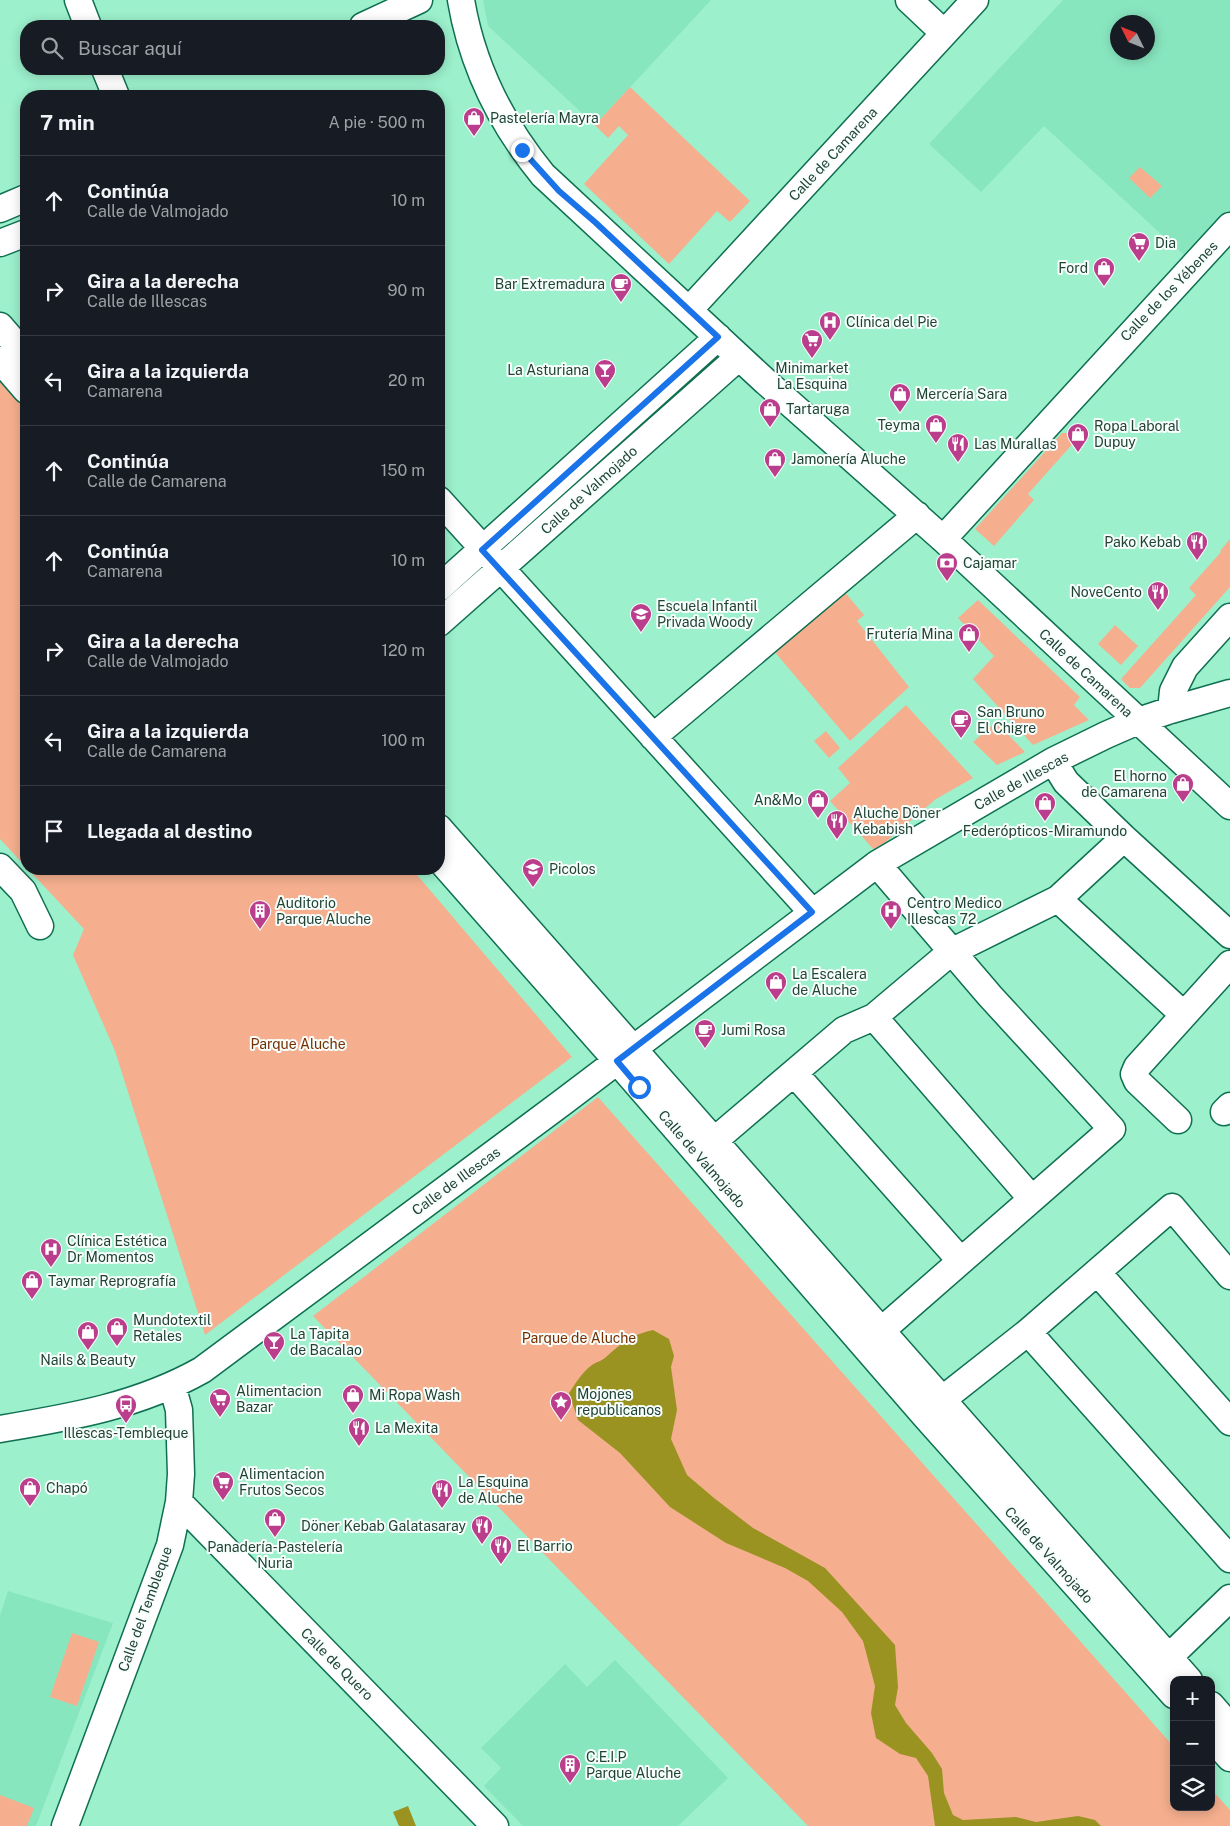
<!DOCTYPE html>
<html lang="es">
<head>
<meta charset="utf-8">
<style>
  :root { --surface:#171b24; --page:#242831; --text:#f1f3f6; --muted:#9ea1a6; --line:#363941 }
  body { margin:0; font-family:"Public Sans",sans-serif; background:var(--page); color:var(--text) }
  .controls { position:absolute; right:15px; bottom:15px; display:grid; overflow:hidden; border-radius:10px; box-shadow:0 2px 12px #0003 }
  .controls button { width:45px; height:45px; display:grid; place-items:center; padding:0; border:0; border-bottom:1px solid var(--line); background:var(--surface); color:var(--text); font:25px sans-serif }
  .compass { position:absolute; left:1110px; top:15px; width:45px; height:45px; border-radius:50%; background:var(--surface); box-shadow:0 2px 12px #0003; rotate:313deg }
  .stop { position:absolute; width:15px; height:15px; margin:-11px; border:4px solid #1a73e8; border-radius:50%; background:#fff }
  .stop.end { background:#1a73e8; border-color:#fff; box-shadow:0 1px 5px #0008 }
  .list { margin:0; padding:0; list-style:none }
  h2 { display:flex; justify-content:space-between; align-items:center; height:65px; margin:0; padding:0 20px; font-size:21px }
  h2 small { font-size:16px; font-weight:400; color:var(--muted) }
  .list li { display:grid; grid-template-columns:32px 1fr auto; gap:15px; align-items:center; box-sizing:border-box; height:90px; padding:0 20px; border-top:1px solid var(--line) }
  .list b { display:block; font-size:19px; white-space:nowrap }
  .list p { margin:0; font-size:16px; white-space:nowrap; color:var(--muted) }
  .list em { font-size:16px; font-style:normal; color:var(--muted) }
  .icon { flex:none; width:28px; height:28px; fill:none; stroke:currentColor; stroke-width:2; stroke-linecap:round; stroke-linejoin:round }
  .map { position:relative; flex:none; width:1230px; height:1826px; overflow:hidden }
  .search { position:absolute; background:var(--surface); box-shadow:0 2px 12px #0003; left:20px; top:20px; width:425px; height:55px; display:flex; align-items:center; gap:12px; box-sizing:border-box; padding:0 18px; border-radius:20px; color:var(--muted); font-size:19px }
  .panel { position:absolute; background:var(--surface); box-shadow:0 2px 12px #0003; left:20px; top:90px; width:425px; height:785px; border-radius:20px }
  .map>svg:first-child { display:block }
  .built { fill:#88e6bf; fill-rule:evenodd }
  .green { fill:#f5af8f }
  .water { fill:#9a9322 }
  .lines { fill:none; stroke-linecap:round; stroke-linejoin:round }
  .minor-casing { stroke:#0f6f51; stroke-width:29 }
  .minor { stroke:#fff; stroke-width:26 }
  .route { stroke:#1a73e8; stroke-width:6 }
  .labels { text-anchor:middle; stroke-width:4; stroke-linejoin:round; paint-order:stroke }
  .poi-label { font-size:14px; fill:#204335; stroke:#f7fefb; text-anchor:start }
  .street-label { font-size:14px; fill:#204335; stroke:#f7fefb }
  .park-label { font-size:14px; fill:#772f00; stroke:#f7fefb }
</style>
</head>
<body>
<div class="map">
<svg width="1230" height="1826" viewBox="0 0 1230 1826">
  <rect width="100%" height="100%" fill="#9cf0cc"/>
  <path class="built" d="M483,0H711L595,125L488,26Z
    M1063,0H1230V211L1187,258L1044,126L981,192L929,144ZM1118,22H1148V52H1118Z
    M8,1591L113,1623L36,1826H0V1615Z
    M615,1660L728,1778L678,1826H523L484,1786L501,1768L481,1748L565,1664L587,1687Z"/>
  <path class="green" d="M630,87L750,201L730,222L717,211L669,264L584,184L628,135L619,126L608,138L595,125Z
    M1140,167L1162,186L1150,198L1129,178Z
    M0,376L26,408V867L0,839Z
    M1062,433H1068L1076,440L1028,494L1034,500L994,546L975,529Z
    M1230,539V587L1140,688H1130L1121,679L1196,595L1189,588L1221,552L1220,551Z
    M843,590L864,615L857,621L909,687L850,741L774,651Z
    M978,600L1080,697L1074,705L1089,720L1033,745L973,679L994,656L958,618Z
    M1115,625L1138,646L1121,665L1098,644Z
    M906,705L973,778L936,799L875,851L830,801L850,783L838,768Z
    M996,722L1025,752L997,765L973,742Z
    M826,731L840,748L829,758L814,741Z
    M28,869H412L572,1057L205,1335L115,1051L73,955L84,929Z
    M598,1097L1174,1747V1807H1211V1789L1230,1810V1826H808L313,1316Z
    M72,1633L99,1642L77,1706L50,1697Z
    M0,1795L34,1808L27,1826H0Z"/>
  <path class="water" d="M653,1330L669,1339L674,1356L671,1367L677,1410L671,1439L687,1475L714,1498L753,1528L825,1568L895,1645L898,1687L895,1705L906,1723L932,1753L942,1769L944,1793L953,1815L963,1820L1016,1817L1036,1822L1078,1816L1095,1820L1101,1826H935L928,1776L916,1758L900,1754L876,1738L871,1713L875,1686L863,1641L842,1612L808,1581L785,1568L726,1543L670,1507L620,1453L578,1420L569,1393C576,1383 582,1372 592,1365C596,1362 602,1361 606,1357C622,1343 631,1335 653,1330Z
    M408,1806L416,1826H399L393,1812Z"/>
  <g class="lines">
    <g class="minor-casing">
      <path id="minor" d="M78,0L88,26
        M461,0C472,65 502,125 543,175L766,382L943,539L1230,806
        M909,0L944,33
        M363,26L419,0
        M105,69L116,96
        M0,209L26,198
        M0,243L26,233
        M689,310L975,0
        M0,326L26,356
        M0,360L26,390
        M439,500L812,912
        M943,539L1230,226
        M439,588L718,337
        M439,623L739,357
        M1171,710L1173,691L1185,667L1230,617
        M653,737L917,515
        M1053,761L1066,782L1124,838L1230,935
        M439,828L1189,1680
        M439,859L617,1061L925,1416L1174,1695
        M877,864L990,996L1112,1129L882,1330
        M0,867L23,891L40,926
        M1058,899L1184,1015
        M874,1017L1032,1199
        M794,1073L961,1261
        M1224,1112L1230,1106
        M1178,1120L1137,1081L1134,1074L1137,1067L1230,964
        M715,1140L844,1030L874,1017L951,952L1058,899L1124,838
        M1097,1272L1230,1422
        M1028,1332L1230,1559
        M930,1411L943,1399L1028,1332L1172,1207L1230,1276
        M0,1429C71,1417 138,1406 202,1370L563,1102L877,864L1053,761L1106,735L1138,721L1171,710L1230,693
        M179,1502L495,1826
        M1169,1657L1230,1598
        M1211,1705L1230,1727
        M1211,1737L1230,1758
        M65,1826L170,1545L179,1502L181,1474L179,1410L172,1385"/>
    </g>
    <use href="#minor" class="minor"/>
  </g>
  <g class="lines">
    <path class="route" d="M522,150L559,191L596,223L718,337L482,550L812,912L617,1061L639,1087"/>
  </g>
  <defs>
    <g id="shop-pin" transform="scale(1.125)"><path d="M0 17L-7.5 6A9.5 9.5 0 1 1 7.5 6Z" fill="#bb3e8d" stroke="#f7fefb"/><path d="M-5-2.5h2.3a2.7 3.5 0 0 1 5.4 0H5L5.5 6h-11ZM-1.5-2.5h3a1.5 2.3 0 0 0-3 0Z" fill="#fff"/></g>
    <g id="supermarket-pin" transform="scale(1.125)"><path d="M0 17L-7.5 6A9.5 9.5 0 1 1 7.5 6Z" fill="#bb3e8d" stroke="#f7fefb"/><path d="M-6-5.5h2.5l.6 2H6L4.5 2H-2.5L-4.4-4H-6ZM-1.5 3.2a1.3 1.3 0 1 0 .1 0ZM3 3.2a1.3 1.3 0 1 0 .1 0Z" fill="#fff"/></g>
    <g id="cafe-pin" transform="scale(1.125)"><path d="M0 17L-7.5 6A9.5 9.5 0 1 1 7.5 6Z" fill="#bb3e8d" stroke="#f7fefb"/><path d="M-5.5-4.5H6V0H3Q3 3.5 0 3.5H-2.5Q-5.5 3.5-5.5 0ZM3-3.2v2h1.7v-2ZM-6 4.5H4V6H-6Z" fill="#fff"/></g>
    <g id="hospital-pin" transform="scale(1.125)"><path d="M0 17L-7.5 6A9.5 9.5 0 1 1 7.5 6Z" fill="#bb3e8d" stroke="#f7fefb"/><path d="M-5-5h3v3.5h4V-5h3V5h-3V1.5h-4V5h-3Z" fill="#fff"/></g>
    <g id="bar-pin" transform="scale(1.125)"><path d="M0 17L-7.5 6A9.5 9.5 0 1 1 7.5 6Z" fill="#bb3e8d" stroke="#f7fefb"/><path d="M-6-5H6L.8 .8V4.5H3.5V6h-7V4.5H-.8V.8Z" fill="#fff"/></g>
    <g id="restaurant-pin" transform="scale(1.125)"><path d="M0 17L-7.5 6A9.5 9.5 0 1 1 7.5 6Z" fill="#bb3e8d" stroke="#f7fefb"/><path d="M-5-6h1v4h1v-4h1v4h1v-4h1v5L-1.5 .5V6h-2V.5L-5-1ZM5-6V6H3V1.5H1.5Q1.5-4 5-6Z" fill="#fff"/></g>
    <g id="bank-pin" transform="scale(1.125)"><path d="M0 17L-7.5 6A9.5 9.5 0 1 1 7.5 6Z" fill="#bb3e8d" stroke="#f7fefb"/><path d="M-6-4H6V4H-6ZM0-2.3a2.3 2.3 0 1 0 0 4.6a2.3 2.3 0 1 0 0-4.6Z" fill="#fff"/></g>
    <g id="school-pin" transform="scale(1.125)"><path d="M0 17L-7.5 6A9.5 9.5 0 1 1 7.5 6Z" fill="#bb3e8d" stroke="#f7fefb"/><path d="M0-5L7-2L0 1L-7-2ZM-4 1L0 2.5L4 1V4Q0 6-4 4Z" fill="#fff"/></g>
    <g id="building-pin" transform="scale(1.125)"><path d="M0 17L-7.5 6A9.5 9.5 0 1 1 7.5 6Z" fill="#bb3e8d" stroke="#f7fefb"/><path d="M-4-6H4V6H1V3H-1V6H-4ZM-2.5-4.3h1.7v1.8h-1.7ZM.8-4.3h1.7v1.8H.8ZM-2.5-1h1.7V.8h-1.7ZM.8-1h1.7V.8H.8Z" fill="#fff"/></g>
    <g id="sight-pin" transform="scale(1.125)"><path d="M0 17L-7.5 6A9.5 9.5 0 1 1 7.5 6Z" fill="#bb3e8d" stroke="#f7fefb"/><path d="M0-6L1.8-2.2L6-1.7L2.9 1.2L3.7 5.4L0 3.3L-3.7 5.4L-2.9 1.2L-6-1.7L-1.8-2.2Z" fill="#fff"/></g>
    <g id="bus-pin" transform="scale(1.125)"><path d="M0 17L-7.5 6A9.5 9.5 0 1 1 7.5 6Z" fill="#bb3e8d" stroke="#f7fefb"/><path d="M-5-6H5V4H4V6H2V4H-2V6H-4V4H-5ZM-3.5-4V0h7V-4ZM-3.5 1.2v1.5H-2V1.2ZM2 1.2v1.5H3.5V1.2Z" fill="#fff"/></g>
  </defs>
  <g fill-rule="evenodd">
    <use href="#shop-pin" x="474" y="118"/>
    <use href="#supermarket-pin" x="1139" y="243"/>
    <use href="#shop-pin" x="1104" y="268"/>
    <use href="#cafe-pin" x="621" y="284"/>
    <use href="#hospital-pin" x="830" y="322"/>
    <use href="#supermarket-pin" x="812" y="340"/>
    <use href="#bar-pin" x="605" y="370"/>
    <use href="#shop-pin" x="900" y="394"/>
    <use href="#shop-pin" x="770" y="409"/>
    <use href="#shop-pin" x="936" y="425"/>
    <use href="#shop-pin" x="1078" y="434"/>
    <use href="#restaurant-pin" x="958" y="444"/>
    <use href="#shop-pin" x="775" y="459"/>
    <use href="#restaurant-pin" x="1197" y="542"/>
    <use href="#bank-pin" x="947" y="563"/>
    <use href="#restaurant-pin" x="1158" y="592"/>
    <use href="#school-pin" x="641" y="614"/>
    <use href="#shop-pin" x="969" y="634"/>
    <use href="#cafe-pin" x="961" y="720"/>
    <use href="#shop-pin" x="1183" y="784"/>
    <use href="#shop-pin" x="818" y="800"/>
    <use href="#shop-pin" x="1045" y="803"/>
    <use href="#restaurant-pin" x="837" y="821"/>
    <use href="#school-pin" x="533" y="869"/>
    <use href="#building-pin" x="260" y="911"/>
    <use href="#hospital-pin" x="891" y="911"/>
    <use href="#shop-pin" x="776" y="982"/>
    <use href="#cafe-pin" x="705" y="1030"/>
    <use href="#hospital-pin" x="51" y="1249"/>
    <use href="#shop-pin" x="32" y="1281"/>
    <use href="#shop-pin" x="117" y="1328"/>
    <use href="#shop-pin" x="88" y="1332"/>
    <use href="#bar-pin" x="274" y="1342"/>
    <use href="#shop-pin" x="353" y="1395"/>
    <use href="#supermarket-pin" x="220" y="1399"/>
    <use href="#sight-pin" x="561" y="1402"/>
    <use href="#bus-pin" x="126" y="1405"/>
    <use href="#restaurant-pin" x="359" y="1428"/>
    <use href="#supermarket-pin" x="223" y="1482"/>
    <use href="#shop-pin" x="30" y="1488"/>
    <use href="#restaurant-pin" x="442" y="1490"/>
    <use href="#shop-pin" x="275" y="1519"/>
    <use href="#restaurant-pin" x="482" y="1526"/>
    <use href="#restaurant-pin" x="501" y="1546"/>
    <use href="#building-pin" x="570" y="1765"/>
  </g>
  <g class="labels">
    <g class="poi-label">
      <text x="490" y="123">Pastelería Mayra</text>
      <text x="1155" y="248">Dia</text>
      <text x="1088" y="273" text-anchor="end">Ford</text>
      <text x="605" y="289" text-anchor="end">Bar Extremadura</text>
      <text x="846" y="327">Clínica del Pie</text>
      <text x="812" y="373" text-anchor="middle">Minimarket<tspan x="812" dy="16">La Esquina</tspan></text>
      <text x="589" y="375" text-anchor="end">La Asturiana</text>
      <text x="916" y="399">Mercería Sara</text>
      <text x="786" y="414">Tartaruga</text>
      <text x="920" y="430" text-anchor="end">Teyma</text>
      <text x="1094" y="431">Ropa Laboral<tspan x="1094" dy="16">Dupuy</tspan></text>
      <text x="974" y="449">Las Murallas</text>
      <text x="791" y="464">Jamonería Aluche</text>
      <text x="1181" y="547" text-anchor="end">Pako Kebab</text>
      <text x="963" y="568">Cajamar</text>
      <text x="1142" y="597" text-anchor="end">NoveCento</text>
      <text x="657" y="611">Escuela Infantil<tspan x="657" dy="16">Privada Woody</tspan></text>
      <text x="953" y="639" text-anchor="end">Frutería Mina</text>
      <text x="977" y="717">San Bruno<tspan x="977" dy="16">El Chigre</tspan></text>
      <text x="1167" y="781" text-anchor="end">El horno<tspan x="1167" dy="16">de Camarena</tspan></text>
      <text x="802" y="805" text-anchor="end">An&amp;Mo</text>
      <text x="853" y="818">Aluche Döner<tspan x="853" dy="16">Kebabish</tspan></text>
      <text x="1045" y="836" text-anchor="middle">Federópticos-Miramundo</text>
      <text x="549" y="874">Picolos</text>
      <text x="276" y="908">Auditorio<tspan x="276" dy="16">Parque Aluche</tspan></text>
      <text x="907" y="908">Centro Medico<tspan x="907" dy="16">Illescas 72</tspan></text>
      <text x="792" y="979">La Escalera<tspan x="792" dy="16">de Aluche</tspan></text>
      <text x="721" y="1035">Jumi Rosa</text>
      <text x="67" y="1246">Clínica Estética<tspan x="67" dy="16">Dr Momentos</tspan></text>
      <text x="48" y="1286">Taymar Reprografía</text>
      <text x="133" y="1325">Mundotextil<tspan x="133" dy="16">Retales</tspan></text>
      <text x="290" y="1339">La Tapita<tspan x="290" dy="16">de Bacalao</tspan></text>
      <text x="88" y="1365" text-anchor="middle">Nails &amp; Beauty</text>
      <text x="236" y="1396">Alimentacion<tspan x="236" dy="16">Bazar</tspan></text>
      <text x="577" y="1399">Mojones<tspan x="577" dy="16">republicanos</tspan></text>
      <text x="369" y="1400">Mi Ropa Wash</text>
      <text x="375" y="1433">La Mexita</text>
      <text x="126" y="1438" text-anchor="middle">Illescas-Tembleque</text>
      <text x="239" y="1479">Alimentacion<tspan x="239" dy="16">Frutos Secos</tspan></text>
      <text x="458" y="1487">La Esquina<tspan x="458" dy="16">de Aluche</tspan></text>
      <text x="46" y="1493">Chapó</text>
      <text x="466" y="1531" text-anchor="end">Döner Kebab Galatasaray</text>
      <text x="517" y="1551">El Barrio</text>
      <text x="275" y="1552" text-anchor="middle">Panadería-Pastelería<tspan x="275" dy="16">Nuria</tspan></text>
      <text x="586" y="1762">C.E.I.P<tspan x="586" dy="16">Parque Aluche</tspan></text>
    </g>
    <g class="street-label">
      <text transform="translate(833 154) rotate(-47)" y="5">Calle de Camarena</text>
      <text transform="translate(1169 291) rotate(-46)" y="5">Calle de los Yébenes</text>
      <text transform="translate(589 490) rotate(-42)" y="5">Calle de Valmojado</text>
      <text transform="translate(1086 673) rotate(43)" y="5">Calle de Camarena</text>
      <text transform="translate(1021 781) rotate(-29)" y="5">Calle de Illescas</text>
      <text transform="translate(702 1159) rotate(49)" y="5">Calle de Valmojado</text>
      <text transform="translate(456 1181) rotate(-36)" y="5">Calle de Illescas</text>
      <text transform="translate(1049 1555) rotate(48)" y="5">Calle de Valmojado</text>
      <text transform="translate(145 1609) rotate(-70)" y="5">Calle del Tembleque</text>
      <text transform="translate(337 1664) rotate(45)" y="5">Calle de Quero</text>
    </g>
    <g class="park-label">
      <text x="298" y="1049">Parque Aluche</text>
      <text x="579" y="1343">Parque de Aluche</text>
    </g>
  </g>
</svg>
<div class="controls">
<button>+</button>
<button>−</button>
<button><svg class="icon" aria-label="layers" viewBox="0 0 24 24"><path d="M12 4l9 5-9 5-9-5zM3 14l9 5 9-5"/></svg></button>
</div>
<svg class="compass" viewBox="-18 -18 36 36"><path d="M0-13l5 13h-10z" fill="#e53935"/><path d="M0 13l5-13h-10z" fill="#9ea1a6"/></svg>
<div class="stop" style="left:639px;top:1087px"></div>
<div class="stop end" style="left:522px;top:150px"></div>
<div class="search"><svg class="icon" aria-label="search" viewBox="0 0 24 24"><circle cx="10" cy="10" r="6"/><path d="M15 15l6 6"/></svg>Buscar aquí</div>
<section class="panel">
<h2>7 min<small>A pie · 500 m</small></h2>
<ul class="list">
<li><svg class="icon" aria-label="ahead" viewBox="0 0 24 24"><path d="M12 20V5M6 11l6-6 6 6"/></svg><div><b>Continúa</b><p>Calle de Valmojado</p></div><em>10 m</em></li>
<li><svg class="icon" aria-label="right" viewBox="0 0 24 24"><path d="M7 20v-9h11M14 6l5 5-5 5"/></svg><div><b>Gira a la derecha</b><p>Calle de Illescas</p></div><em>90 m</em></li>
<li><svg class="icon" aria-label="left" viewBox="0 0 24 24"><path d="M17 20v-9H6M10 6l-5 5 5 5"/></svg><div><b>Gira a la izquierda</b><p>Camarena</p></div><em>20 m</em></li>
<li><svg class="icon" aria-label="ahead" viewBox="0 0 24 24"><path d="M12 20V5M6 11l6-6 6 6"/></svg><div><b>Continúa</b><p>Calle de Camarena</p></div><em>150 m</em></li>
<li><svg class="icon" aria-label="ahead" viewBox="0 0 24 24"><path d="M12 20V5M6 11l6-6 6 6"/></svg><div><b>Continúa</b><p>Camarena</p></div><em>10 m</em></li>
<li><svg class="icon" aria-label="right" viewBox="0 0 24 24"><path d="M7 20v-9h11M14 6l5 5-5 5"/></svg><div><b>Gira a la derecha</b><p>Calle de Valmojado</p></div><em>120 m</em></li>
<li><svg class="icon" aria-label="left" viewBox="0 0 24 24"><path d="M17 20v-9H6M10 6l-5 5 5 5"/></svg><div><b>Gira a la izquierda</b><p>Calle de Camarena</p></div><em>100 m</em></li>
<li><svg class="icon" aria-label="arrive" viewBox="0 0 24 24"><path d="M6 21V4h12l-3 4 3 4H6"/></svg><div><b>Llegada al destino</b></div></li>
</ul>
</section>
</div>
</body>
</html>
